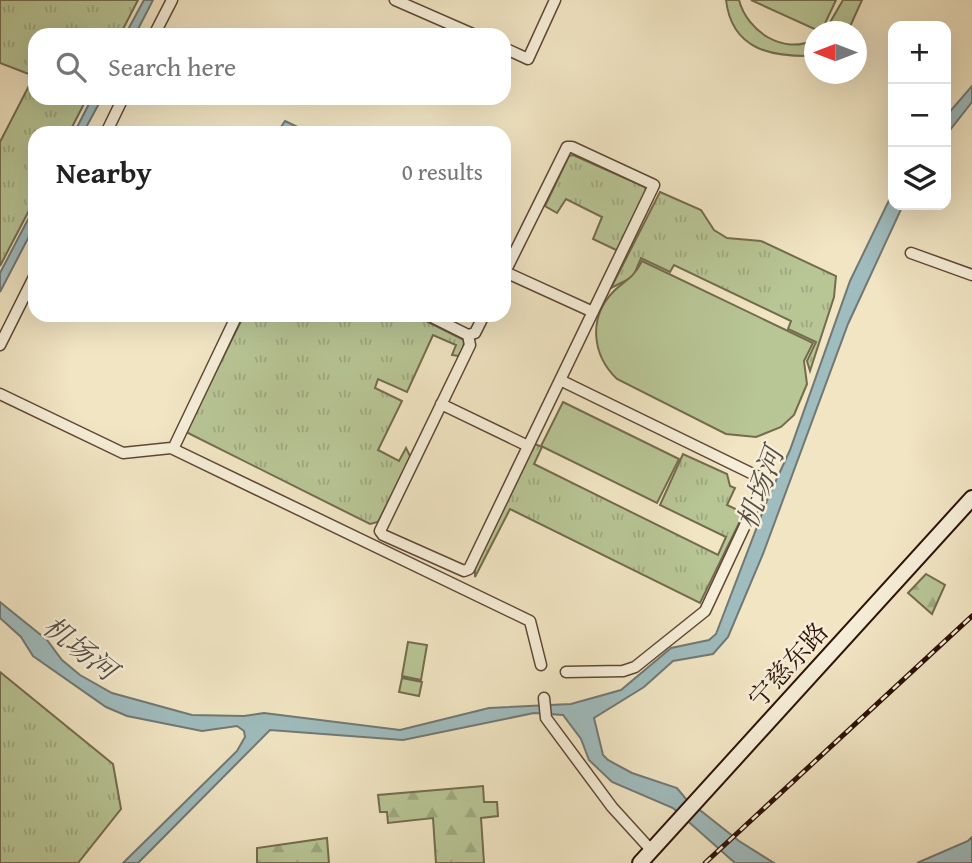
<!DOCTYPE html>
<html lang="en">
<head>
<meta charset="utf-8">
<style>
  :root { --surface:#fff; --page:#f6f6f6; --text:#222; --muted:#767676; --line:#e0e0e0 }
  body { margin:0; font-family:"Gentium Book Plus","Noto Serif SC",serif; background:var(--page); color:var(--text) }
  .controls { position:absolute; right:21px; top:21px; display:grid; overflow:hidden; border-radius:14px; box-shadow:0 7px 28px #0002 }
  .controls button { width:63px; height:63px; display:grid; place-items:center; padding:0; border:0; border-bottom:2px solid var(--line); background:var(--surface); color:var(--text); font:35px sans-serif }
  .compass { position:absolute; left:804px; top:21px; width:63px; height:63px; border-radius:50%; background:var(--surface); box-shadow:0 7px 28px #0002; rotate:270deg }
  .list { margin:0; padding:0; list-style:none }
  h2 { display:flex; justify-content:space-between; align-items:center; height:91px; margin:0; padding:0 28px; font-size:30px }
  h2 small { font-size:23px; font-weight:400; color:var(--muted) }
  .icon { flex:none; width:38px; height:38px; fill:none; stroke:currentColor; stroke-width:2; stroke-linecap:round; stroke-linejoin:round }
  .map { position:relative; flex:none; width:972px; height:863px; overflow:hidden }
  .search { position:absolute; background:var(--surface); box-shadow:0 7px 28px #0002; left:28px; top:28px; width:483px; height:77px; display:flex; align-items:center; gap:18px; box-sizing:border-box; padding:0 24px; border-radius:21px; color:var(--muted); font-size:26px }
  .panel { position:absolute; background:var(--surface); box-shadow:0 7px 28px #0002; left:28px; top:126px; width:483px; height:196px; border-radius:21px }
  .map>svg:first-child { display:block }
  .grass { fill:url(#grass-tufts); stroke:#736c4e; stroke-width:2 }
  .forest { fill:url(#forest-firs); stroke:#736c4e; stroke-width:2 }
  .garden { fill:#b8c595; stroke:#736c4e; stroke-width:2 }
  .water { fill:#9fbcbe; stroke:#727875; stroke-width:2 }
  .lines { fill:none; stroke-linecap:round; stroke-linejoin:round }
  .street-casing { stroke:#5f4737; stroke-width:13 }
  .secondary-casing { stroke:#2e1208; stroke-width:18 }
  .street { stroke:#f6eed8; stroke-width:10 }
  .secondary { stroke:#f6eed8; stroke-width:14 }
  .rail-casing { stroke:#2e1208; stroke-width:5 }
  .rail { stroke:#f6eed8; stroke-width:2.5; stroke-dasharray:8; stroke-linecap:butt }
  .labels { text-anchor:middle; stroke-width:5; stroke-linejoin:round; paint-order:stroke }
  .street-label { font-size:26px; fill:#2e1208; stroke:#f6eed8 }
  .water-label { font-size:28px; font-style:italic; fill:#564e48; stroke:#f6eed8 }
</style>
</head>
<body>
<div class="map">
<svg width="972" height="863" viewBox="0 0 972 863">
  <defs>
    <pattern id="grass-tufts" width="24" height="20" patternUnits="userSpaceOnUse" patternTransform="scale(1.75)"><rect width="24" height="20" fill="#b8c595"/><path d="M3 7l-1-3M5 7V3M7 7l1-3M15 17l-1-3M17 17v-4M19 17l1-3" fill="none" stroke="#9ea87f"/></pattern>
    <pattern id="forest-firs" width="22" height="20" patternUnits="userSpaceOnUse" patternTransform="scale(1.75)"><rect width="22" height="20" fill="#b8c595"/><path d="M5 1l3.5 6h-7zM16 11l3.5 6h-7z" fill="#9ea87f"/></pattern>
  </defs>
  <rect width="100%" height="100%" fill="#f1e5c3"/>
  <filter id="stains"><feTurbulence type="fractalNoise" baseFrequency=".00286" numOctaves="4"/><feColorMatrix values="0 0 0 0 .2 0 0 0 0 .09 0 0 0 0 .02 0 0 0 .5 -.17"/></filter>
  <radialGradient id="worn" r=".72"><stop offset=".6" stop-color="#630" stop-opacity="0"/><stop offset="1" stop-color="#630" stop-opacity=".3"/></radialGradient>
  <path class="grass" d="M0,0H138L120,35H35V98H87L69,133H35V199L0,266V142L34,76L0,63Z
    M573,155L645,187L646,191L620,249L616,250L593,239L602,217L566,199L557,213L545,206L569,156Z
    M660,192L701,210L714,230L727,238L761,241L836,276L834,297L810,371L807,361L816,342L788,329L791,321L674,265L670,272L641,258L633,277L611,288Z
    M244,315H414L464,340L463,351L458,356L452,355L456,345L433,335L407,392L378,379L375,388L402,401L378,450L399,461L406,448L411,458L378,522L370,524L186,432Z
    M535,444L542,447L534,464L718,555L726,537L660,505L683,454L727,474L730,486L735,488L727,505L744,513L700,603L510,509L475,577V566Z
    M0,672L113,764L121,809L78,863H0Z"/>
  <path class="forest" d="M926,574L945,585L932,614L908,593Z
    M483,786L484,802H497L498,816L481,818L484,863H436L433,818L388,823L387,812H380L378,795Z
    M327,838L329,863H257V848Z"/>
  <path class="garden" d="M726,0H739C747,31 783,55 814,40V56C773,57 732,51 726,0Z
    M751,0H836L821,32Z
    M843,0H862L848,31H825Z
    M642,261L813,343L804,361L807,384L794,415L781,427L756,437L726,434L617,379C592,355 588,318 613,292C626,279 633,279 642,261Z
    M563,402L679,459L657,503L541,446Z
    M408,642L427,645L421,680L402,676Z
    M402,678L422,682L419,696L399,692Z"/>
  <path class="water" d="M144,0H153L135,35H125Z
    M972,86V102L946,135V116Z
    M92,98H102L83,133H74Z
    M285,121L310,133H277Z
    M893,192V205H903L848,324L763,554L728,637L713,654L673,661L644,687L594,718L603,755L608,760L632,773L677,788L686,799L739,841L774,863H735L673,808L612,782L589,760L581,739L563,715L534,713L403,740L270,730L138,863H123L237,751L245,737L244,731L237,726L202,731L127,716L106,707L33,656L21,637L0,618V602L47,640L62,660L80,675L112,693L192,715L244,716L264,713L400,730L489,708L571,704L621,690L671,648L709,640L716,634L768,498L790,450L850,281Z
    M35,206V225L0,292V273Z
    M972,837V863H917L968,841Z"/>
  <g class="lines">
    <g class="street-casing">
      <path id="street" d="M395,0L475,35
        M154,35L172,0
        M504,48L528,59L555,0
        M106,133L123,98
        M911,253L972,275
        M505,272L593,312
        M428,315L468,335
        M468,335L470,345L380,531L383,535L464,571L469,569L654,185L572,147H567L504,274
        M468,335L475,333L484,315
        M0,345L35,275
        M560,380L759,477L762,489L705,611L635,667L623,671L566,672
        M0,394L123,453L171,448L530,621L541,665
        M441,404L528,446
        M173,449L237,315
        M544,698L546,718L612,807L652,851"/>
    </g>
    <g class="secondary-casing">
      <path id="secondary" d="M640,863L972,498"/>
    </g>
    <use href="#street" class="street"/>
    <use href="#secondary" class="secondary"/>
    <g class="rail-casing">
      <path id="rail" d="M705,863L972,616"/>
    </g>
    <use href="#rail" class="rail"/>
  </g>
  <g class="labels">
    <g class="street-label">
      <text transform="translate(788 665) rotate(-48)" y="9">宁慈东路</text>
    </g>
    <g class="water-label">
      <text transform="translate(760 488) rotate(-70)" y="10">机场河</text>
      <text transform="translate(80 648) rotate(38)" y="10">机场河</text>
    </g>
  </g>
  <rect width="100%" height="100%" filter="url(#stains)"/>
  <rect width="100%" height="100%" fill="url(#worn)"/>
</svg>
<div class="controls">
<button>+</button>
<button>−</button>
<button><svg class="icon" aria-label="layers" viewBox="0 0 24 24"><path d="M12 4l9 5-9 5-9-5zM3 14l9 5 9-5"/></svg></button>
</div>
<svg class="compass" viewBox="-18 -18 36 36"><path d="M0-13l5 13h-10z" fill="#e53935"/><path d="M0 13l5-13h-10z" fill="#767676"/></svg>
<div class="search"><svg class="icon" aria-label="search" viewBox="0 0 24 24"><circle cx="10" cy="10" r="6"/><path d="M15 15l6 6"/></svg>Search here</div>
<section class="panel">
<h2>Nearby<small>0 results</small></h2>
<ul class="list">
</ul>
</section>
</div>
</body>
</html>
